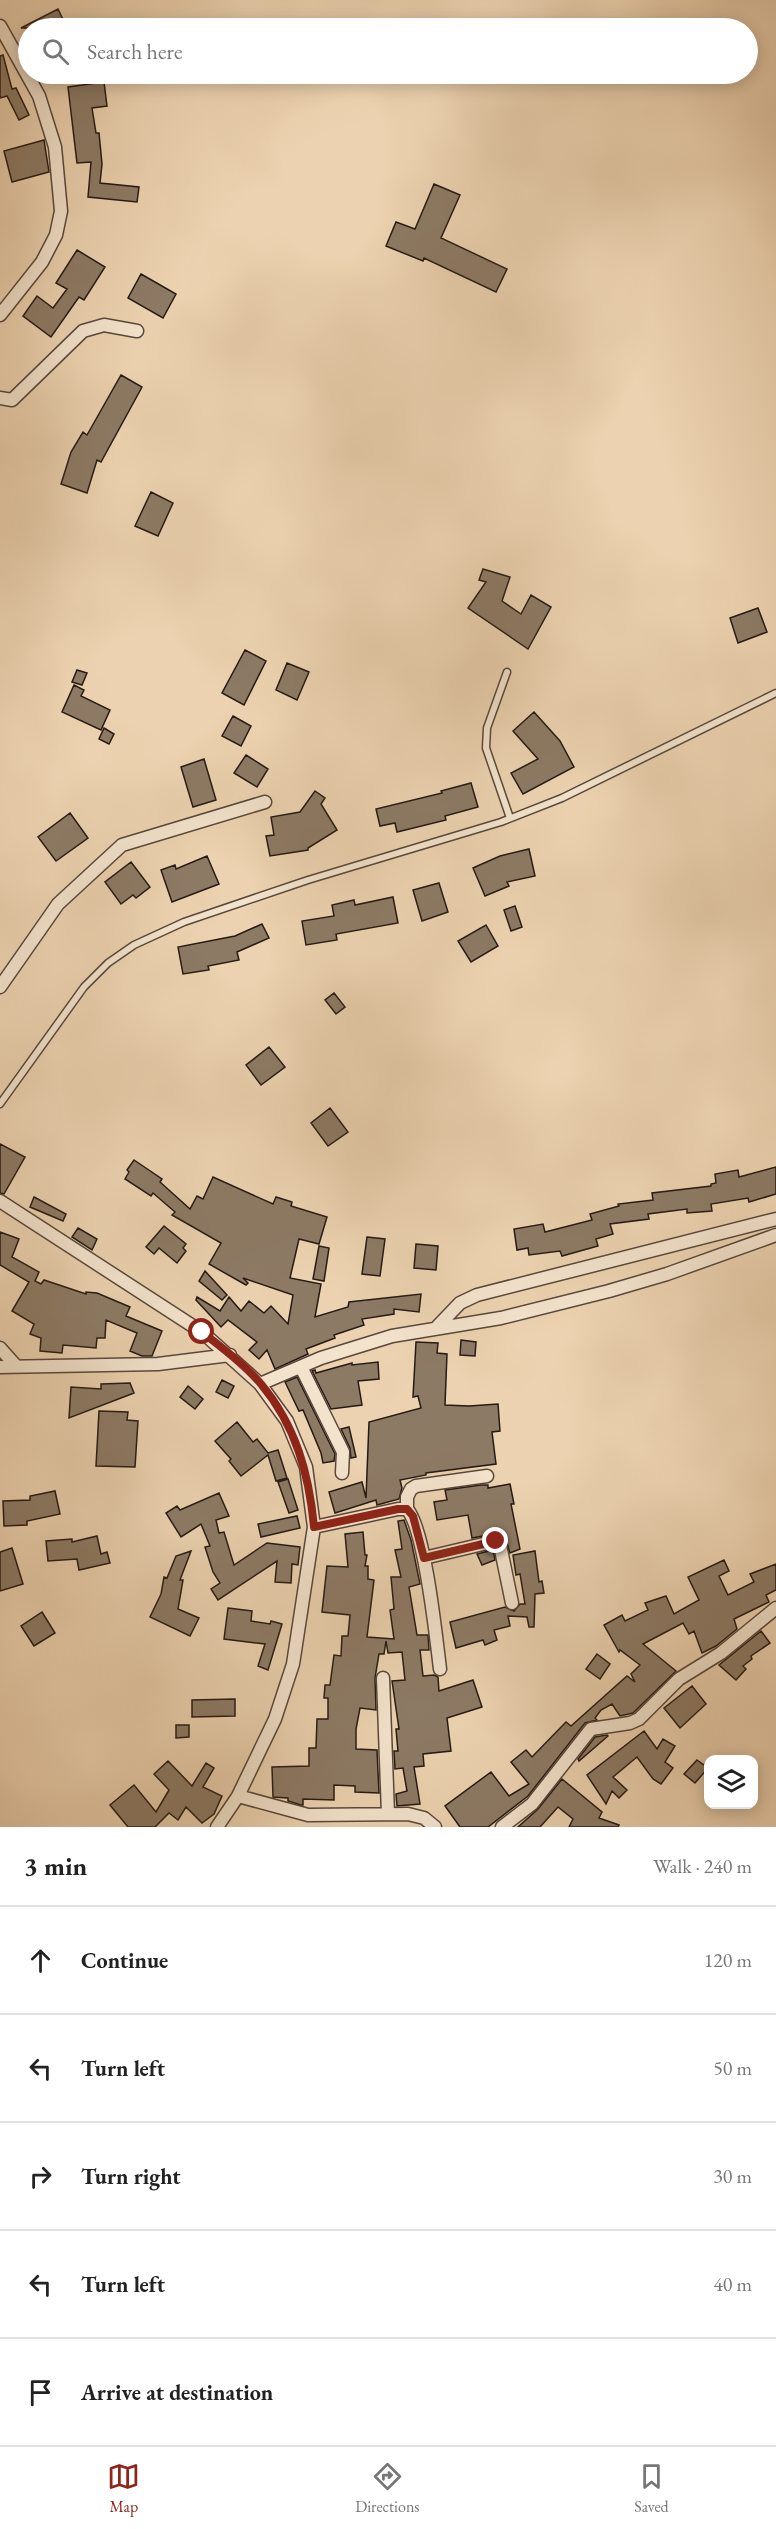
<!DOCTYPE html>
<html lang="en">
<head>
<meta charset="utf-8">
<style>
  :root { --surface:#fff; --page:#f6f6f6; --text:#222; --muted:#767676; --line:#e0e0e0; --accent:#8f2418 }
  body { margin:0; font-family:"EB Garamond",serif; background:var(--page); color:var(--text) }
  .controls { position:absolute; right:18px; bottom:18px; display:grid; overflow:hidden; border-radius:12px; box-shadow:0 3px 15px #0003 }
  .controls button { width:54px; height:54px; display:grid; place-items:center; padding:0; border:0; border-bottom:2px solid var(--line); background:var(--surface); color:var(--text); font:30px sans-serif }
  .stop { position:absolute; width:18px; height:18px; margin:-14px; border:4px solid #8f2418; border-radius:50%; background:#fff }
  .stop.end { background:#8f2418; border-color:#fff; box-shadow:0 2px 6px #0008 }
  .list { margin:0; padding:0; list-style:none }
  h2 { display:flex; justify-content:space-between; align-items:center; height:78px; margin:0; padding:0 24px; font-size:26px }
  h2 small { font-size:20px; font-weight:400; color:var(--muted) }
  .list li { display:grid; grid-template-columns:39px 1fr auto; gap:18px; align-items:center; box-sizing:border-box; height:108px; padding:0 24px; border-top:2px solid var(--line) }
  .list b { display:block; font-size:22px; white-space:nowrap }
  .list em { font-size:20px; font-style:normal; color:var(--muted) }
  .icon { flex:none; width:33px; height:33px; fill:none; stroke:currentColor; stroke-width:2; stroke-linecap:round; stroke-linejoin:round }
  .map { position:relative; flex:none; width:776px; height:1827px; overflow:hidden }
  .search { position:absolute; background:var(--surface); box-shadow:0 3px 15px #0003; left:18px; right:18px; top:18px; height:66px; display:flex; align-items:center; gap:15px; box-sizing:border-box; padding:0 21px; border-radius:33px; color:var(--muted); font-size:22px }
  .sheet { height:618px; background:var(--surface) }
  nav { display:flex; justify-content:space-around; align-items:center; box-sizing:border-box; height:84px; border-top:2px solid var(--line); background:var(--surface); font-size:16px; color:var(--muted) }
  nav a { display:grid; justify-items:center; gap:3px }
  nav .on { color:var(--accent) }
  .map>svg:first-child { display:block }
  .building { fill:#8d7a65; stroke:#261a14; stroke-width:1.5 }
  .lines { fill:none; stroke-linecap:round; stroke-linejoin:round }
  .service-casing { stroke:#58483b; stroke-width:9 }
  .minor-casing { stroke:#58483b; stroke-width:15 }
  .service { stroke:#f3e2cc; stroke-width:6 }
  .minor { stroke:#f3e2cc; stroke-width:12 }
  .route { stroke:#8f2418; stroke-width:8 }
</style>
</head>
<body>
<div class="map">
<svg width="776" height="1827" viewBox="0 0 776 1827">
  <rect width="100%" height="100%" fill="#ecd2b0"/>
  <filter id="stains"><feTurbulence type="fractalNoise" baseFrequency=".00333" numOctaves="4"/><feColorMatrix values="0 0 0 0 .2 0 0 0 0 .09 0 0 0 0 .02 0 0 0 .5 -.17"/></filter>
  <radialGradient id="worn" r=".72"><stop offset=".6" stop-color="#630" stop-opacity="0"/><stop offset="1" stop-color="#630" stop-opacity=".3"/></radialGradient>
  <path class="building" d="M58,9L67,28H21Z
    M3,55L12,89L16,88L29,115L19,120L7,96L0,98V56Z
    M104,82L107,106L92,108L96,133H99L102,164L100,183L139,187L137,202L88,197L91,162L77,163L68,87Z
    M44,140L49,172L12,182L4,151Z
    M434,184L460,195L441,238L507,269L496,292L424,258L423,261L386,246L396,222L415,229Z
    M77,250L105,267L84,300L79,297L51,337L23,316L37,296L53,308L67,289L56,283Z
    M141,274L176,294L163,318L128,298Z
    M121,375L142,387L101,462L97,460L87,493L61,484L71,452L83,432L87,435Z
    M151,492L173,503L158,536L135,526Z
    M483,569L510,577L502,601L521,614L531,595L551,607L528,649L468,608L486,582L479,580Z
    M758,608L767,632L738,643L730,618Z
    M245,650L266,661L244,705L222,693Z
    M287,663L309,672L297,700L276,690Z
    M77,670L87,673L82,685L72,682Z
    M74,685L84,690L81,696L110,710L101,730L62,712Z
    M534,712L560,741L574,767L523,794L511,773L538,759L513,731Z
    M233,716L251,726L241,746L222,736Z
    M104,728L114,734L109,744L99,739Z
    M246,755L268,769L257,787L234,773Z
    M204,759L216,800L193,807L181,767Z
    M471,783L478,807L445,816L446,820L397,832L395,823L380,826L376,809L442,793L441,791Z
    M315,791L325,798L321,804L337,830L308,848V850L270,856L266,836L274,835L271,817L300,812Z
    M70,813L88,838L56,861L38,837Z
    M529,849L535,876L507,882L509,886L485,896L473,868L500,856Z
    M207,856L219,884L172,902L161,870L175,865L176,869Z
    M131,862L150,887L136,898L133,895L121,904L105,882Z
    M439,883L448,912L422,921L413,890Z
    M393,897L398,923L336,934L337,940L306,945L302,921L334,916L332,905L354,900L355,905Z
    M515,906L522,927L511,931L504,910Z
    M262,924L269,938L237,952L239,960L208,966L209,970L183,974L178,947L235,936Z
    M486,925L498,946L471,962L458,941Z
    M334,993L345,1007L336,1014L325,1000Z
    M269,1047L285,1067L261,1085L246,1065Z
    M330,1108L348,1132L328,1146L311,1123Z
    M0,1144L25,1157L4,1194L0,1193Z
    M134,1160L162,1179L160,1182L190,1209L197,1196L203,1199L213,1177L273,1204L276,1197L292,1202L291,1206L327,1217L319,1244L299,1239L290,1278L321,1284L315,1317L348,1307L349,1302L421,1294L419,1312L394,1309V1314L362,1319L364,1325L334,1335L335,1338L306,1349L308,1354L275,1369L267,1350L259,1359L249,1350L257,1342L228,1320L221,1327L196,1300L197,1297L220,1311L229,1297L241,1311L249,1301L264,1313L271,1306L288,1324L293,1295L243,1278L248,1283L246,1285L209,1264L221,1243L172,1215L175,1212L153,1193L151,1196L125,1179L129,1172L127,1170Z
    M776,1167V1194L749,1202L748,1198L711,1204L712,1211L687,1213V1209L648,1214L649,1219L610,1224L613,1234L596,1239L598,1246L562,1256L560,1251L529,1255L528,1248L517,1250L514,1229L543,1224L545,1232L592,1220L590,1214L619,1206L618,1204L653,1200L652,1193L711,1186V1184L716,1183L715,1174L738,1170L739,1177Z
    M34,1197L66,1214L63,1221L30,1207Z
    M164,1226L186,1244L183,1248L186,1251L177,1263L159,1248L154,1254L146,1247Z
    M78,1228L97,1239L92,1250L72,1237Z
    M0,1232L19,1239L12,1257L39,1272L35,1281L41,1284L44,1280L86,1294V1292L97,1293L130,1307L126,1316L162,1331L152,1356H142L130,1351L137,1333L106,1320L105,1338H97L96,1348L63,1345L62,1353L40,1351L41,1338L30,1334L34,1324L12,1311L29,1282L0,1265Z
    M367,1237L385,1239L380,1276L362,1274Z
    M416,1244L438,1246L436,1270L414,1268Z
    M319,1246L329,1248L324,1281L313,1279Z
    M205,1271L227,1295L222,1300L199,1281Z
    M461,1340L476,1342L475,1356L460,1355Z
    M416,1342L438,1343L437,1353L447,1354L445,1405L469,1406L498,1404L500,1431L492,1432L496,1464L426,1473V1475L400,1480L402,1488L399,1499L377,1505L376,1500L335,1513L329,1492L362,1482L366,1498L369,1422L421,1408L418,1396L413,1397Z
    M378,1362L379,1379L358,1381L362,1405L331,1409L312,1371L315,1370L316,1373L352,1363V1365Z
    M297,1377L335,1454L334,1461L323,1463L321,1453L303,1410L299,1411L285,1382Z
    M222,1380L234,1386L228,1398L216,1392Z
    M130,1383L134,1393L69,1418L71,1387L101,1389V1384Z
    M188,1386L203,1399L195,1409L180,1397Z
    M99,1411L128,1412L127,1420L138,1421L135,1467L96,1466Z
    M237,1422L253,1442L257,1439L268,1453L278,1450L287,1478L276,1481L268,1455L241,1476L229,1461L231,1459L215,1441Z
    M349,1427L356,1457L351,1458L350,1448L341,1429Z
    M288,1479L298,1510L289,1513L278,1482Z
    M510,1484L514,1504H511L520,1549L510,1553L506,1540L498,1533L472,1538L468,1515L437,1520L434,1502L447,1500L445,1490L481,1485H488V1488Z
    M55,1491L60,1514L27,1521V1525L4,1526L3,1501L30,1500V1496Z
    M219,1493L229,1516L216,1520L219,1533L224,1532L234,1565L267,1543L300,1547L298,1565L292,1564L291,1583L275,1582L277,1561L218,1600L211,1589L220,1583L213,1572L205,1547L210,1546L201,1524L181,1537L166,1513L177,1506L180,1510Z
    M297,1516L300,1528L261,1537L258,1524Z
    M404,1520L411,1540L420,1584L409,1587L417,1635H428L429,1650H420L423,1676L434,1675L438,1677L439,1691L473,1680L482,1707L447,1718L451,1751L423,1754L424,1766L414,1767L420,1804L397,1806L396,1794L407,1791L403,1768L395,1769L394,1751H398L396,1729H399L392,1681L405,1680L402,1652L388,1653L386,1641L384,1654H379L375,1678L376,1710L360,1708L356,1729V1749L377,1750L379,1793L355,1792V1786L334,1785V1800L303,1799V1805H301L288,1801V1798L273,1797L272,1767L309,1766V1748H316L317,1719H328V1698H324L325,1685H330L334,1655L341,1656L342,1636H348L350,1615L322,1612L327,1566L348,1567L345,1534L363,1532L365,1555H367L365,1566H368V1579L374,1580L367,1637L394,1639L390,1610L394,1609L391,1577H401L395,1550L402,1549L398,1521Z
    M97,1536L101,1554L107,1552L110,1563L79,1570L77,1559L48,1561L46,1541L72,1539V1542Z
    M12,1548L23,1584L0,1591V1552Z
    M493,1550L495,1560L482,1565L477,1554Z
    M191,1551L180,1580H183L178,1609L199,1618L190,1636L150,1617L161,1594L164,1577L167,1578L176,1556Z
    M535,1551L539,1582L542,1581L544,1593L535,1594L534,1627H529L527,1617L508,1616L510,1626L494,1630L497,1640L485,1645L483,1640L456,1648L450,1622L505,1607L514,1611L520,1604H525L520,1574L516,1575L513,1555Z
    M724,1560L729,1571L719,1576L728,1595L754,1582L750,1574L776,1564V1590L766,1595L769,1602L734,1619L737,1629L716,1646L702,1653L694,1631L689,1634L683,1623L643,1644L676,1671L633,1713L620,1716L612,1704L601,1710L595,1718L597,1720L585,1723L528,1796L488,1827H460L445,1806L491,1772L509,1796L529,1784L511,1762L526,1750L532,1757L566,1722L571,1726L627,1676L635,1682L631,1674L640,1665L620,1650L619,1652L604,1625L622,1615L625,1621L648,1610L645,1603L666,1596L674,1614L699,1600L688,1577Z
    M228,1608L252,1611L251,1621L270,1624L271,1621L282,1624L268,1670L258,1666L265,1644L224,1639Z
    M42,1612L55,1633L34,1646L21,1626Z
    M761,1631L770,1643L751,1656L752,1659L743,1666L746,1669L736,1680L719,1665Z
    M597,1654L610,1664L600,1679L586,1669Z
    M692,1686L706,1704L680,1728L664,1708Z
    M235,1699V1716L192,1717V1700Z
    M176,1725H189V1737L176,1738Z
    M644,1731L657,1749L663,1739L675,1746L665,1762L673,1768L661,1784L653,1779L637,1757L613,1777L627,1790L619,1798L612,1791L606,1804L587,1775Z
    M607,1735L608,1736L579,1761L578,1759L595,1737Z
    M697,1760L708,1768L695,1783L684,1774Z
    M168,1761L192,1786L206,1763L214,1768L203,1787L222,1796L214,1814L202,1823L186,1807L178,1820L169,1813L155,1827H128L110,1805L134,1785L156,1812L169,1790L154,1774Z
    M562,1779L602,1812L599,1818L619,1825L618,1827H569L573,1819L558,1807L540,1827H518L538,1809Z"/>
  <g class="lines">
    <g class="service-casing">
      <path id="service" d="M507,672L487,728L486,748L510,818
        M0,1104L84,987L108,963L134,945L184,922L308,880L501,822L562,798L776,693"/>
    </g>
    <g class="minor-casing">
      <path id="minor" d="M0,26L39,96L55,147L61,211L56,235L42,262L0,315
        M0,398L12,400L83,331L104,325L137,331
        M0,987L58,904L122,845L265,802
        M0,1201L202,1332L260,1384L287,1421L306,1467L314,1527L293,1664L275,1719L238,1796L217,1827
        M437,1327L460,1303L477,1295L776,1219
        M0,1348L16,1366
        M0,1367L158,1364L230,1355
        M301,1367L343,1452L342,1473
        M260,1384L321,1358L392,1336L501,1318L609,1291L667,1274L776,1235
        M407,1509V1497L411,1489L416,1486L487,1476
        M314,1527L398,1509H407C425,1529 436,1637 440,1669
        M424,1558L496,1541L500,1545L512,1603
        M383,1678L388,1814
        M238,1796L308,1815L408,1814L424,1818L435,1827
        M502,1827L532,1804L591,1729L630,1723L639,1719L679,1679L721,1653L776,1608"/>
    </g>
    <use href="#service" class="service"/>
    <use href="#minor" class="minor"/>
  </g>
  <g class="lines">
    <path class="route" d="M202,1332C222,1348 244,1364 261,1384C296,1426 309,1474 314,1527L398,1509H407L413,1516L424,1558L496,1541"/>
  </g>
  <rect width="100%" height="100%" filter="url(#stains)"/>
  <rect width="100%" height="100%" fill="url(#worn)"/>
</svg>
<div class="controls">
<button><svg class="icon" aria-label="layers" viewBox="0 0 24 24"><path d="M12 4l9 5-9 5-9-5zM3 14l9 5 9-5"/></svg></button>
</div>
<div class="stop" style="left:202px;top:1332px"></div>
<div class="stop end" style="left:496px;top:1541px"></div>
<div class="search"><svg class="icon" aria-label="search" viewBox="0 0 24 24"><circle cx="10" cy="10" r="6"/><path d="M15 15l6 6"/></svg>Search here</div>
</div>
<section class="sheet">
<h2>3 min<small>Walk · 240 m</small></h2>
<ul class="list">
<li><svg class="icon" aria-label="ahead" viewBox="0 0 24 24"><path d="M12 20V5M6 11l6-6 6 6"/></svg><div><b>Continue</b></div><em>120 m</em></li>
<li><svg class="icon" aria-label="left" viewBox="0 0 24 24"><path d="M17 20v-9H6M10 6l-5 5 5 5"/></svg><div><b>Turn left</b></div><em>50 m</em></li>
<li><svg class="icon" aria-label="right" viewBox="0 0 24 24"><path d="M7 20v-9h11M14 6l5 5-5 5"/></svg><div><b>Turn right</b></div><em>30 m</em></li>
<li><svg class="icon" aria-label="left" viewBox="0 0 24 24"><path d="M17 20v-9H6M10 6l-5 5 5 5"/></svg><div><b>Turn left</b></div><em>40 m</em></li>
<li><svg class="icon" aria-label="arrive" viewBox="0 0 24 24"><path d="M6 21V4h12l-3 4 3 4H6"/></svg><div><b>Arrive at destination</b></div></li>
</ul>
</section>
<nav>
<a class="on"><svg class="icon" aria-label="map" viewBox="0 0 24 24"><path d="M3 6l6-2 6 2 6-2v14l-6 2-6-2-6 2zM9 4v14M15 6v14"/></svg>Map</a>
<a><svg class="icon" aria-label="directions" viewBox="0 0 24 24"><path d="M12 3l9 9-9 9-9-9zM9 14v-3h6M13 9l2 2-2 2"/></svg>Directions</a>
<a><svg class="icon" aria-label="saved" viewBox="0 0 24 24"><path d="M7 4h10v16l-5-4-5 4z"/></svg>Saved</a>
</nav>
</body>
</html>
